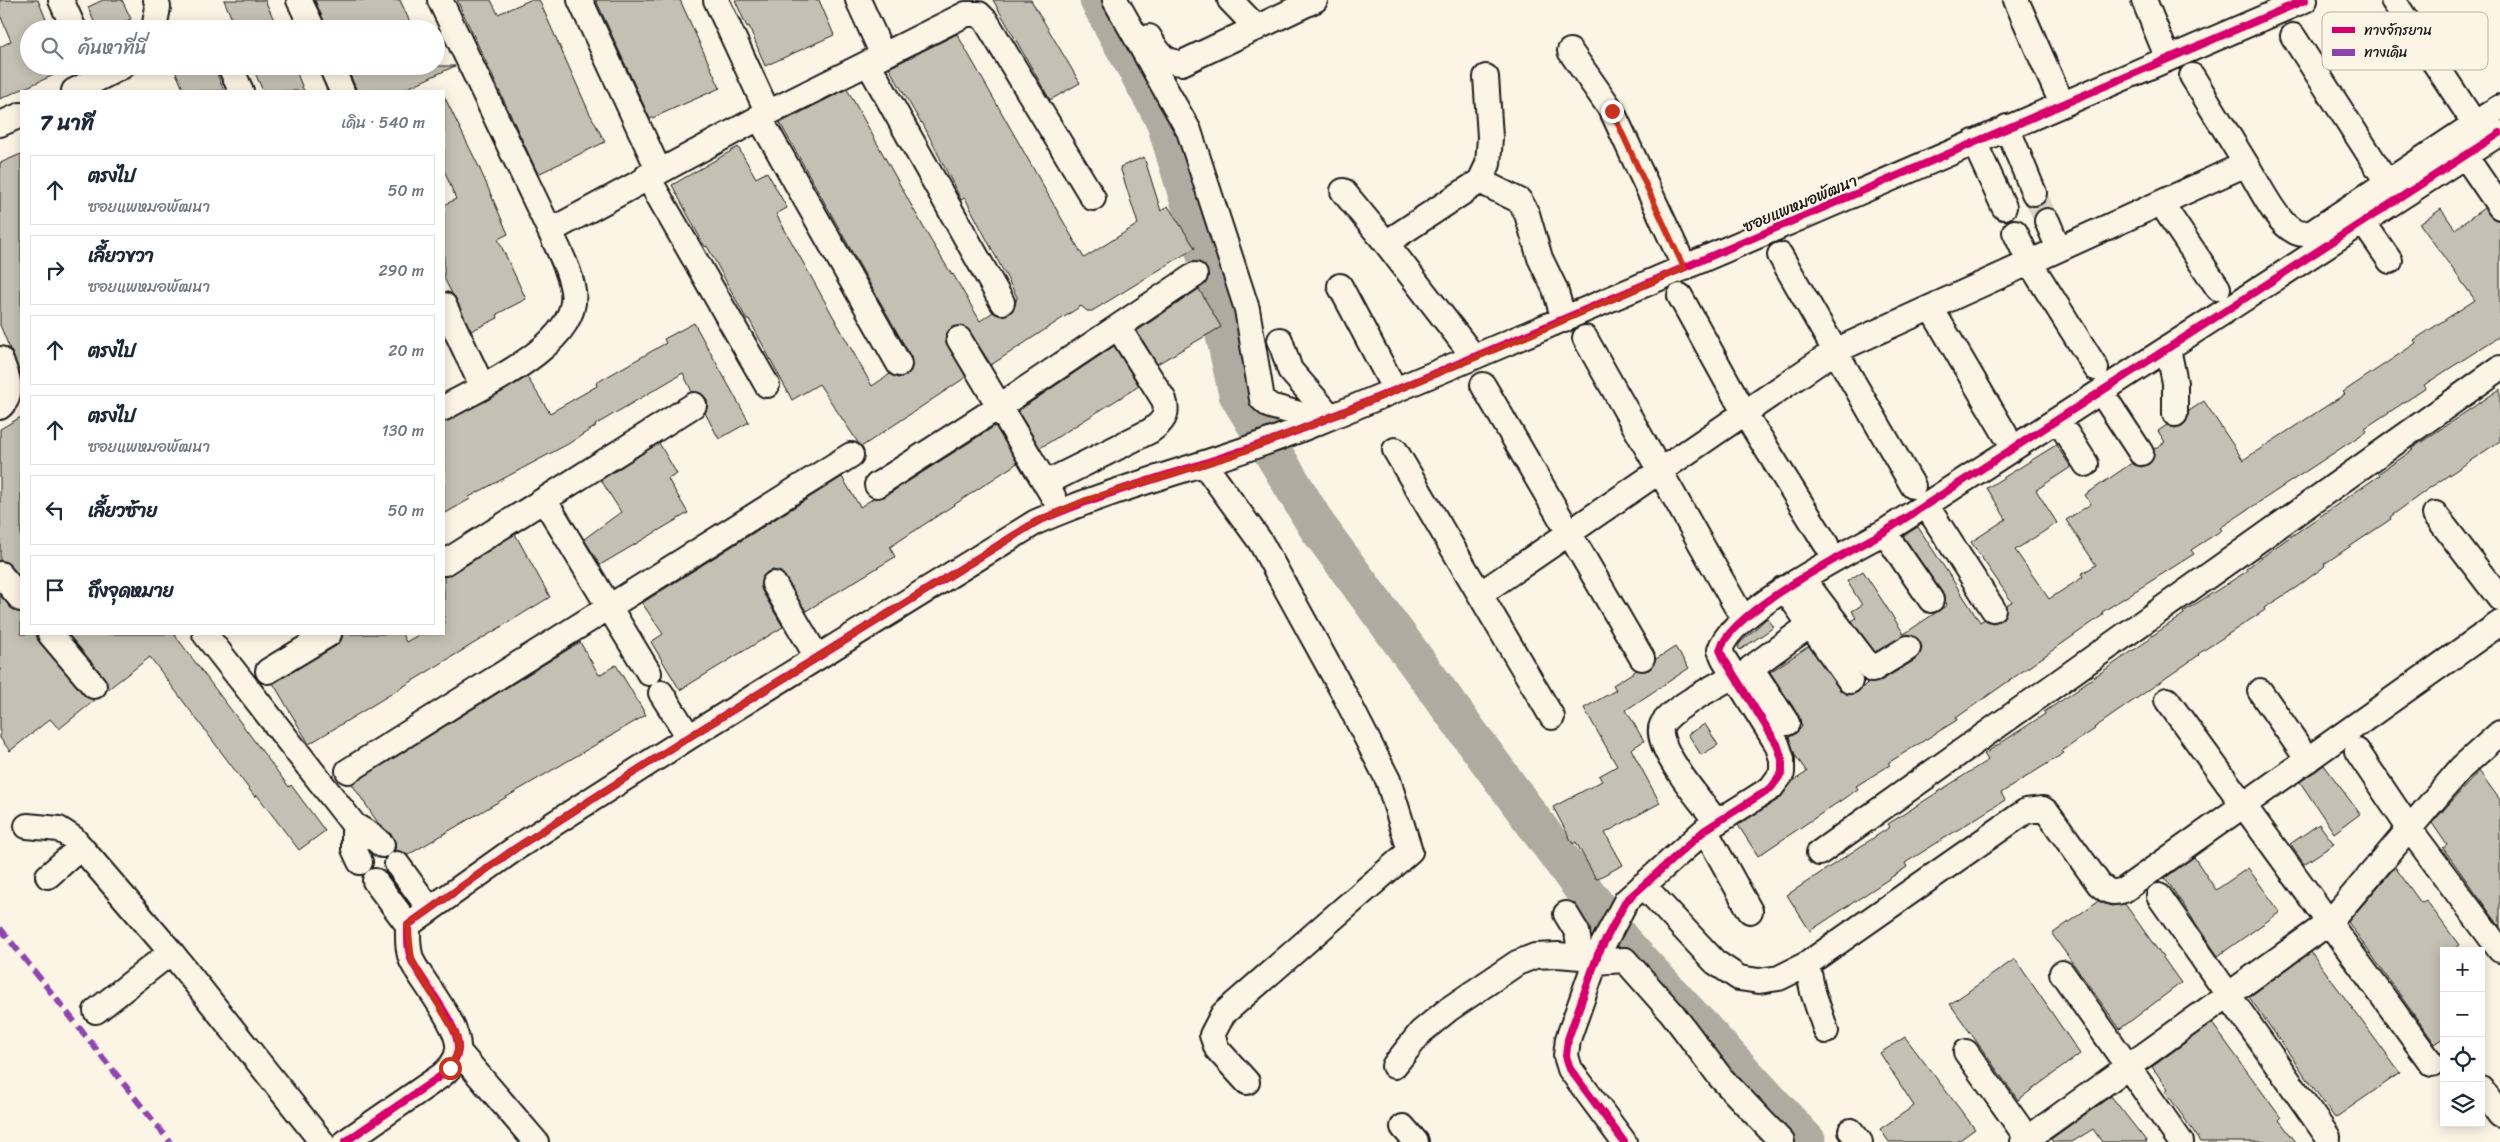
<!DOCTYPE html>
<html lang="th">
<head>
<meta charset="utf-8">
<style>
  :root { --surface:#fff; --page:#f6f6f7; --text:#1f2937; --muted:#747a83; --line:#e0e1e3 }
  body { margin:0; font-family:Sriracha,"Playpen Sans Thai",sans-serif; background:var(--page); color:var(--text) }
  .controls { position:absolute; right:15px; bottom:15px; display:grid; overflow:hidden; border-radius:0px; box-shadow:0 2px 12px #0003 }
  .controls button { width:45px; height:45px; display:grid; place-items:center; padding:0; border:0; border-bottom:1px solid var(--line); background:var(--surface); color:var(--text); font:25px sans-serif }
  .stop { position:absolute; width:15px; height:15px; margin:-11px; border:4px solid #c8321e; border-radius:50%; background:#fff }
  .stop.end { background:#c8321e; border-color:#fff; box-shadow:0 1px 5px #0008 }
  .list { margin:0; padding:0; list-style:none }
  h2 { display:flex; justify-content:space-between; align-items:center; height:65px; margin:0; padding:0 20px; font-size:21px }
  h2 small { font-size:16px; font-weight:400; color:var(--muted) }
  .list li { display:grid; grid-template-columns:32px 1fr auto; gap:15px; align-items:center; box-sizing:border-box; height:70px; margin:0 10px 10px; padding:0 10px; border:1px solid var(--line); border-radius:0px }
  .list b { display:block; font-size:19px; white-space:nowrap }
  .list p { margin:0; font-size:16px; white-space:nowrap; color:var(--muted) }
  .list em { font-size:16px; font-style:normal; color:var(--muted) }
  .icon { flex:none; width:28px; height:28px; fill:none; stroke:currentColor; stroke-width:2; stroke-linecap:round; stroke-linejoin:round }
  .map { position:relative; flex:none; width:2500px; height:1142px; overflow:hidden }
  .search { position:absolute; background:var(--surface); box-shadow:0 2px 12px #0003; left:20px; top:20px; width:425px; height:55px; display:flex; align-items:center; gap:12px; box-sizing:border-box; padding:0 18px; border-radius:28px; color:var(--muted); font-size:19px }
  .panel { position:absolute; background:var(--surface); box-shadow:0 2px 12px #0003; left:20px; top:90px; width:425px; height:545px; border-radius:0px }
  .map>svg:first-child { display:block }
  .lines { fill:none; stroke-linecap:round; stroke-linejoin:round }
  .river { stroke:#b0aba1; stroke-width:39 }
  .building { fill:#c4c0b3; stroke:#1c1c1c }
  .minor-tunnel { stroke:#dad4c7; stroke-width:24; stroke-dasharray:24 12; stroke-linecap:butt }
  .minor-casing { stroke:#1c1c1c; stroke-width:28 }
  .minor { stroke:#fcf5e5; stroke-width:24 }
  .quiet { stroke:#8e44ad; stroke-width:6; stroke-dasharray:12 6; stroke-linecap:butt }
  .cycleway-casing { stroke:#fcf5e5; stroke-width:11 }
  .cycleway { stroke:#d6006c; stroke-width:8 }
  .route { stroke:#c8321e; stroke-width:6 }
  .labels { text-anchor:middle; stroke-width:4.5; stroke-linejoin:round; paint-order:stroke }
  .street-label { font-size:16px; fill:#1c1c1c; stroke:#fcf5e5 }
  .key { fill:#fcf5e5; stroke:#b9b4a9; stroke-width:1 }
  .key-label { font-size:14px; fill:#1c1c1c }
</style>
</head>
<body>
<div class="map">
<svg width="2500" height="1142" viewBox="0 0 2500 1142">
  <rect width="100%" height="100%" fill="#fcf5e5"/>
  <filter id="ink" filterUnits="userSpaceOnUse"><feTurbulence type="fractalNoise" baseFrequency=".02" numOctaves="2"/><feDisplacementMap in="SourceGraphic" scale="10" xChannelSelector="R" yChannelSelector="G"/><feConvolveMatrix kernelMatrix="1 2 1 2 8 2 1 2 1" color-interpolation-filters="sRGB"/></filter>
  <g filter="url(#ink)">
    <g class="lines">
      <path class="river" d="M1099,0L1165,120L1211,272L1238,394L1317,526L1622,942L1807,1142"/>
    </g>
    <path class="building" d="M0,0H38L50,29H29V66H74L0,99V47L11,41L0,15Z
      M103,0H122L131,19L108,29H97L88,7Z
      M224,0H265L278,29H236Z
      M315,0H400L413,29H327Z
      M457,0H491L498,14L530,0H539L589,112L605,142L538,174Z
      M596,0H680L720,88L650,119Z
      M735,0H819L834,35L765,66L749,26L747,27Z
      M993,0H1031L1080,83L1050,100Z
      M957,34L1084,258L1138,224L1120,167L1144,157L1161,211L1168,206L1195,248L1092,311H1087L1081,306L991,365L970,332L965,327H952L947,333L945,340L966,377L861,447L819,384L792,400L749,319L747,320L707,246L705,247L672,185L738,147L756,178L767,172L787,208L776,214L872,386L890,374L898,378L905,376L911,371V357L780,123L847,89L930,239L952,275L953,274L980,321L993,312L1001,316L1008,314L1014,309L1017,297L965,198L961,200L922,122L921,123L889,68Z
      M173,66H214L224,91H184Z
      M252,66H294L304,91H263Z
      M346,66H455L401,91H357Z
      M444,96L479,167L508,234L498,239L526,299L497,314L498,318L471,331L444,278V205L456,199L444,170Z
      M21,154V376L0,325V163Z
      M2484,208L2494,219L2500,221V336L2424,385L2426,388L2365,428L2367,431L2220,528L2222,530L2191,550L2194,554L2102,612L2103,615L1956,718L1957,720L1888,763L1890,765L1856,786L1858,789L1758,856L1738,825L1779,799L1793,781L1807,772L1795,755L1789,737L1795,734L1802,727L1799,716L1770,672L1809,646L1839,689L1848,695L1858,692L1867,683L1879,682L1915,660L1920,654L1922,647L1919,640L1908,634L1875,652L1852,621L1856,618L1852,611L1862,605L1847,581L1863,571L1904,634L1947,605L1942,592L1903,536L1918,527L1980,622L1985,619L1993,623L2001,620L2005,615L2006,605L2012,602L1971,542L2006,519L1987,488L2056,445L2071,467L2036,490L2057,523L2015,550L2049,599L2083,577L2081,574L2096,565L2066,520L2091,504L2085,495L2132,463L2141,467L2149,464L2153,459L2154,449L2165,442L2158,431L2167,425L2175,428L2182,426L2187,420L2189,411L2204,401L2243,460L2345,394L2343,392L2416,343L2414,340L2475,300L2420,224L2441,209L2455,229Z
      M1199,289L1221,327L1157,364L1137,331Z
      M694,323L749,422L719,439L705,413L708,405L706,398L700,393L692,392L683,373L595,425L596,426L568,444L469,497L470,499L444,514V422L487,400L527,377L550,413L597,386L596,383L666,343L664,339Z
      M1114,346L1139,386L1040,448L1018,411Z
      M2500,389V441L2428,489L2390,517L2391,519L2324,564L2325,566L2297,587L2264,608L2265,610L2198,654L2199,655L2094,728L2095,729L2062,751L2064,753L2001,793L2005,800L1905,863L1907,867L1810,931L1787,895L1890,827L1888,824L1988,760L1984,754L2045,714L2044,712L2079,689L2078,688L2150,639L2149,638L2184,614L2183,612L2247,571L2246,569L2274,548L2380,475L2379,473L2413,450L2411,449Z
      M21,417V578L10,565L0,561V429Z
      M995,426L1017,462L1016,464L890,547L895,557L806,611L781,572L773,570L767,572L762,578V591L783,627L680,690L651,642L663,634L642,603L842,477L860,507L874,498L884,497Z
      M659,443L677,474L668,479L688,513L600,565L584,539L621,512L601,480Z
      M515,534L550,597L309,744L273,683L336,646L341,641L343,634H402L406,642L420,634H444V577L451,575Z
      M0,595L11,608L21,612V634H37L40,643L84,695L95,700L59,729L50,719L10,751L0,738Z
      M1767,618L1774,627L1740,650L1738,647L1740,643Z
      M68,634H174L289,787L291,785L325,831L299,850L257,795L255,797L150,657L107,690L104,677Z
      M580,642L599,675L616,665L646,715L408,855L396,850L395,841L392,835L378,823L352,784Z
      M1675,647L1689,668L1626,710L1644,741L1631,749L1660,803L1605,833L1623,865L1596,879L1576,842L1573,844L1553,807L1602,781L1599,776L1617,766L1584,708L1616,690L1613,685L1637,670H1649L1656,659Z
      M1705,724L1718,745L1701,755L1688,734Z
      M2324,765L2360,814L2334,833L2300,782Z
      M2479,771L2500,800V927L2443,848L2447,845L2432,823Z
      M2319,824L2334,844L2304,864L2290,844Z
      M2194,857L2216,890L2248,868L2280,912L2218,956L2165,878Z
      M2395,867L2421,903L2426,900L2459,945L2451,951H2444V1038L2435,1044L2348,922Z
      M2098,901L2111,906L2125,904L2181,983L2120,1029L2052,934Z
      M2311,952L2400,1073L2335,1118L2249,997Z
      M2015,959L2080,1054L2018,1100L1950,1004Z
      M2212,1023L2281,1118L2279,1120L2296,1142H2201L2165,1091L2168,1089L2152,1067Z
      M1905,1037L1975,1129L1957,1142H1889L1880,1129L1914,1106L1880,1053Z
      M2111,1096L2147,1142H2102L2093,1129L2072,1142H2053L2051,1139Z"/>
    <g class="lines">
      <path class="minor-tunnel" d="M2034,193L2047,221"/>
      <g class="minor-casing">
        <path id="minor" d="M61,0L74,29
          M299,0L313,29
          M440,0L550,231
          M580,0L659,171
          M716,0L768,113
          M858,0L883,55
          M1115,0L1189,131L1247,309L1262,399L1270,406L1296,413L1316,423
          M1230,0L1257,28
          M2016,0L2062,104
          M2144,0L2168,59
          M2393,0L2475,124
          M154,29L158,7L156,0
          M2293,36L2387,182
          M1149,37C1158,52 1163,62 1182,63L1315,0
          M1570,51L1612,111L1685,268
          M868,63L1002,302
          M230,66L241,91
          M331,66L342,91
          M2192,76L2246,164
          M74,91L123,66
          M759,117L899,364
          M0,124L21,115
          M2007,127L2034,193
          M1974,142L2004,207
          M2465,156L2500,207
          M647,176L767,385
          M1480,181L1520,201L1527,214L1540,258L1555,289L1564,320
          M1343,191L1386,243
          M2161,203L2218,288
          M2047,221L2059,249
          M2363,222L2390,261
          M2015,232L2030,263L2096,368
          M1780,255L1913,486
          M1340,286L1395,390
          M1680,296L1745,414L1826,544
          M444,305L482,386
          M1931,308L2005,434
          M1585,338L1736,606
          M959,339L1053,496
          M1280,340L1290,370L1331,417
          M2168,348L2175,383V414
          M1474,357L1386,243L1480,181L1488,164L1490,137L1486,77
          M0,359C7,374 15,394 0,407
          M1483,385L1642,658
          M2101,392L2141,453
          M444,408C481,387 581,344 573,291C570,270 558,249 550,231L768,113L966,14H979L986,21L1093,198
          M2058,420L2086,464
          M1395,450L1552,717
          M1204,464L1260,541L1342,690L1388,780L1410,851L1223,1014L1212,1035L1217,1049L1247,1082
          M1046,483L1150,431C1162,423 1169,415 1164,400L1118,327
          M877,485L1000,406L1195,275
          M545,501L649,673
          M1926,505L1993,609
          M2435,514L2500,599
          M1884,532L1931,600
          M444,563L694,405
          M0,574L21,599
          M1803,579L1872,670L1908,648
          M774,584L817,657
          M1784,588L1850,681
          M1480,594L1835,351L2246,164C2257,181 2276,223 2294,231C2300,235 2306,234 2313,232L2500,107
          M50,634L94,686
          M205,634L354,825L371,835L382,845
          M268,671L329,634
          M2260,691L2308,760
          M661,693L689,737
          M2167,700L2432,1064
          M1787,723L1751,668L1810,625
          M2357,751L2409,828L2500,950
          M348,771L851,455
          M1717,822C1704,805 1652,745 1662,725C1670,709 1718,685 1735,675
          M354,825V849L360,862
          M27,826L59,829L73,838L171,952L322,1142
          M1705,830L1750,911
          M1819,853L2500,368
          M397,864L429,908
          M48,876L81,847
          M375,881L408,925
          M1643,885L1715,962L1739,978L1759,981L1779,978L1807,964L2026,811L2043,809L2048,813L2099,884C2108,892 2112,894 2124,890L2500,623
          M2159,896L2328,1137
          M1566,914L1577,932L1581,957
          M1807,964L1813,992L1826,1031
          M2062,973L2181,1142
          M96,1011L171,952
          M458,1051L536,1142
          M1966,1052L2030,1142
          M1394,1066L1421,1032L1449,1009L1517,963L1535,956L1558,955L1581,957L1595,962L1625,960L1672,1013L1721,1078L1782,1142
          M2481,1089L2500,1115
          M1403,1127L1416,1142
          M1851,1131L1860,1142
          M345,1142L442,1075C449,1069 457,1060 458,1050C461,1027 424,984 413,963C407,952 408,937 408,925L516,848L689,737L1036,522C1125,483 1219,463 1309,426C1643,288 1973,142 2305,0
          M1624,1142L1570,1069L1566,1056L1568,1039L1598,954L1626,901L1705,830L1771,788L1782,773V759L1777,744L1724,659L1720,650C1731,611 1847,553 1884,532L2500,133
          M2023,1142L2330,922L2461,768L2500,733"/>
      </g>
      <use href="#minor" class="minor"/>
      <path class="quiet" d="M0,928L170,1142"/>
      <g class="cycleway-casing">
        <path id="cycleway" d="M345,1142L442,1075C449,1069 457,1060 458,1050C461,1027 424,984 413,963C407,952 408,937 408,925L516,848L689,737L1036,522C1125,483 1219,463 1309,426C1643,288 1973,142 2305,0
          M1624,1142L1570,1069L1566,1056L1568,1039L1598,954L1626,901L1705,830L1771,788L1782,773V759L1777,744L1724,659L1720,650C1731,611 1847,553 1884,532L2500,133"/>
      </g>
      <use href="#cycleway" class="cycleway"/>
    </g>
  </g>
  <g class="lines" filter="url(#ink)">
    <path class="route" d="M450,1068L458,1051L457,1036L412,961L408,925L516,848L689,737L1036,522L1086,500L1232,456L1304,428L1528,336L1684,268L1612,111"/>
  </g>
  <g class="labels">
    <g class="street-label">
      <text transform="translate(1800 203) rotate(-23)" y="6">ซอยแพหมอพัฒนา</text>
    </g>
  </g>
  <rect x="2322" y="12" width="166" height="58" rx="8" class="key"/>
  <rect x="2332" y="27" width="23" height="6" fill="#d6006c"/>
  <rect x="2332" y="49" width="23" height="7" fill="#8e44ad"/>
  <g class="key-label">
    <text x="2364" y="35">ทางจักรยาน</text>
    <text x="2364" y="57">ทางเดิน</text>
  </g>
</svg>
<div class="controls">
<button>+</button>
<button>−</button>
<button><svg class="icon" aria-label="locate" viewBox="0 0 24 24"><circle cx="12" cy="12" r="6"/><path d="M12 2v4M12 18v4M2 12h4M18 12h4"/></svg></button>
<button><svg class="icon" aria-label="layers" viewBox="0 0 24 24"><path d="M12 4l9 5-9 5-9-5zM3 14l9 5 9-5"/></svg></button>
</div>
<div class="stop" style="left:450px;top:1068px"></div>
<div class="stop end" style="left:1612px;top:111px"></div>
<div class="search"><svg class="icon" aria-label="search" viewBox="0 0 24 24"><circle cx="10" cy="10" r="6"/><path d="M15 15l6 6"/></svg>ค้นหาที่นี่</div>
<section class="panel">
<h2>7 นาที<small>เดิน · 540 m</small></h2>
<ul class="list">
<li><svg class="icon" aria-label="ahead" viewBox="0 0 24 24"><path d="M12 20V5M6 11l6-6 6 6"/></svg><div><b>ตรงไป</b><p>ซอยแพหมอพัฒนา</p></div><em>50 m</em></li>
<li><svg class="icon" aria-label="right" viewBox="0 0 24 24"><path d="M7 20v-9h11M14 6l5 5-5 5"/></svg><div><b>เลี้ยวขวา</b><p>ซอยแพหมอพัฒนา</p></div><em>290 m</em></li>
<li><svg class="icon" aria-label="ahead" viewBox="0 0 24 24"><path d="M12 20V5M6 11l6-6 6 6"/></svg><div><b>ตรงไป</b></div><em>20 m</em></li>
<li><svg class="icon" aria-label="ahead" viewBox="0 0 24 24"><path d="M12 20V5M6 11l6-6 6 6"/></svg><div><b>ตรงไป</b><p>ซอยแพหมอพัฒนา</p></div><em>130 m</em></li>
<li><svg class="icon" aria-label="left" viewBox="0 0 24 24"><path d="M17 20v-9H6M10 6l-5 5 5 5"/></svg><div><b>เลี้ยวซ้าย</b></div><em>50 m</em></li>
<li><svg class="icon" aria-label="arrive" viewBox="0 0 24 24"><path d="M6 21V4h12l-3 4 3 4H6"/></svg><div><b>ถึงจุดหมาย</b></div></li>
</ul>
</section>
</div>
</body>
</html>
